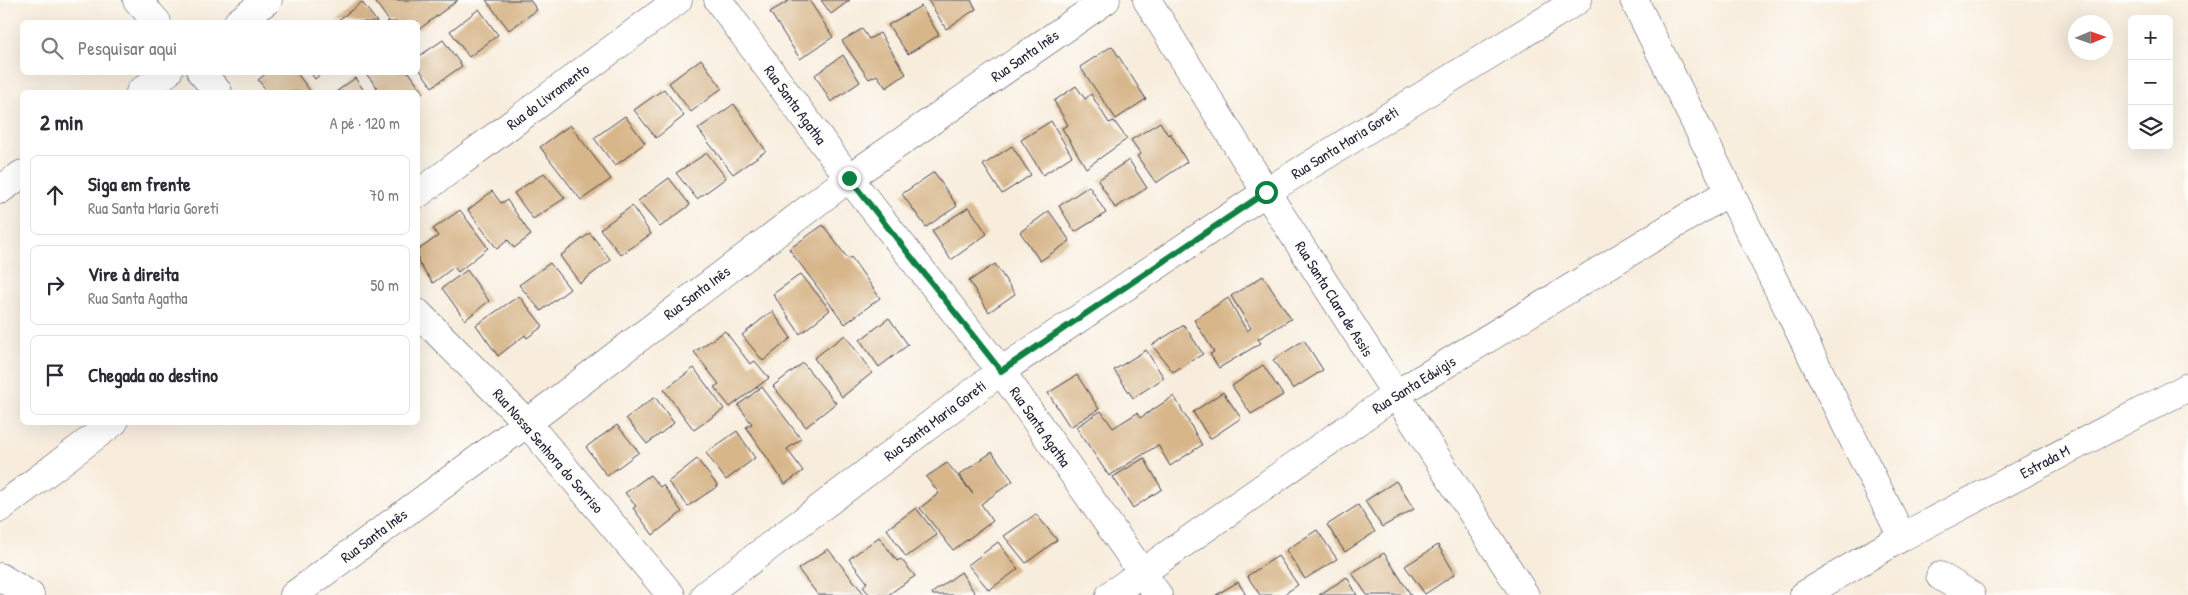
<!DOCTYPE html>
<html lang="pt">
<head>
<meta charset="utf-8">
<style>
  :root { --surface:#fff; --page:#f2f2f3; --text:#2b2b33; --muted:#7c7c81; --line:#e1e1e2 }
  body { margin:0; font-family:"Patrick Hand",sans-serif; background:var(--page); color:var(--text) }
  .controls { position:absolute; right:15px; top:15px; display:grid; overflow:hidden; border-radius:8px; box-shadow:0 5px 20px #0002 }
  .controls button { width:45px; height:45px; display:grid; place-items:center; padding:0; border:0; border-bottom:1px solid var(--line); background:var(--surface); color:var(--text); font:25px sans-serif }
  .compass { position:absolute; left:2068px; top:15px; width:45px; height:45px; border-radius:50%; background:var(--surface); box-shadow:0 5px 20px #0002; rotate:88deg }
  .stop { position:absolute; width:15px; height:15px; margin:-11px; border:4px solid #0b8043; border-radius:50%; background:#fff }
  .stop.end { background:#0b8043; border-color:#fff; box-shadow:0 1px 5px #0008 }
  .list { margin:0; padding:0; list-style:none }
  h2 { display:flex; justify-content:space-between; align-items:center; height:65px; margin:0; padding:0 20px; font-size:21px }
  h2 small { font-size:16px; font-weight:400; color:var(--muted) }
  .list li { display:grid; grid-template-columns:32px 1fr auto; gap:15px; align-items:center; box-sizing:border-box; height:80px; margin:0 10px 10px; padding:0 10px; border:1px solid var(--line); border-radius:8px }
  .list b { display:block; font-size:19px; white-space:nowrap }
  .list p { margin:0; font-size:16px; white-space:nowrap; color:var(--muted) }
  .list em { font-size:16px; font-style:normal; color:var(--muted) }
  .icon { flex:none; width:28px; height:28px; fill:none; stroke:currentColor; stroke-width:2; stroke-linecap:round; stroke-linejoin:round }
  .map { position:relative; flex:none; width:2188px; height:595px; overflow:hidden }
  .search { position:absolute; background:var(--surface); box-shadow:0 5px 20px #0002; left:20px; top:20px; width:400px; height:55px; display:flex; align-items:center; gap:12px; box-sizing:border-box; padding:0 18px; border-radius:8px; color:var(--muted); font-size:19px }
  .panel { position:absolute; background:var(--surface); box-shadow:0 5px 20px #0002; left:20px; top:90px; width:400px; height:335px; border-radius:8px }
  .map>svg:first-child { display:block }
  .building { fill:#d7b68a }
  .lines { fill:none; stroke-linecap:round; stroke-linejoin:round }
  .street-casing { stroke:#424053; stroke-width:29 }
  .street { stroke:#fff; stroke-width:28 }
  .route { stroke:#0b8043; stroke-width:6 }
  .labels { text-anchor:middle; stroke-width:4; stroke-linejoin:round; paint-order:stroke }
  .street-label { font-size:15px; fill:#22223b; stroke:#fdfcf7 }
</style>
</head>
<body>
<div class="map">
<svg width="2188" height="595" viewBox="0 0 2188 595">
  <rect width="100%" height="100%" fill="#fdfcf7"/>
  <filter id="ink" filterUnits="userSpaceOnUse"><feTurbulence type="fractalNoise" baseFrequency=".02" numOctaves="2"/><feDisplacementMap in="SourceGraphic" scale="10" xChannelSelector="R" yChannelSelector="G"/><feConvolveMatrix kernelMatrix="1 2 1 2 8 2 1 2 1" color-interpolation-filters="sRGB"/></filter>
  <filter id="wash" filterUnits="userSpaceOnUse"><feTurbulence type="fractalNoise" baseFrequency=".0096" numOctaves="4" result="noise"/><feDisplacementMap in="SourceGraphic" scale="20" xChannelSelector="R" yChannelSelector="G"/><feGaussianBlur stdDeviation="1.12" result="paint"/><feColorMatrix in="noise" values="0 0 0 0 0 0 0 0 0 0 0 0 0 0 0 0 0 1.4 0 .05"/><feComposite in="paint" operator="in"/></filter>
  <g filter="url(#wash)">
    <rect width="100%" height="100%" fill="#f8eddd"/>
    <g id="blocks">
      <path class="building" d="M374,0H458L418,30V22H386L389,21Z
        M486,0H530L537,10L509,30Z
        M790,0H809L833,37L800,59L770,12Z
        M821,0H850L831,14Z
        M928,0H971L976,9L946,29Z
        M362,2L377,22H336Z
        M921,6L939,35L908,54L888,25Z
        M479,9L498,35L469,57L450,31Z
        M862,29L869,39L880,33L906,74L886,88L877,75L869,79L842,41Z
        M443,40L462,66L432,87L418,67V57Z
        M1112,46L1146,99L1116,119L1080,67Z
        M843,55L860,82L831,102L815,75Z
        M701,59L722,88L691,112L669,83Z
        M268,72H296L311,92H268L258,80Z
        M310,72H323L315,79Z
        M370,72H409L423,92L418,96V92H378L375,89L377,87L367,75Z
        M355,78L365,92H336Z
        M1076,86L1085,99L1091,94L1109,123L1114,121L1127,139L1086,168L1062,128L1068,125L1054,101Z
        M664,89L684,116L656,138L634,110Z
        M734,104L766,151L733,174L698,129Z
        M625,116L645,143L615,166L594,138Z
        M1051,121L1072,156L1043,175L1021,140Z
        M1160,122L1168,135L1170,133L1187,162L1156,183L1137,156L1141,154L1131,140Z
        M570,125L611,179L581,200L540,147Z
        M1012,146L1031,175L1002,194L983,165Z
        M707,153L726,178L697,199L676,173Z
        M1129,160L1147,188L1115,208L1098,180Z
        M934,172L957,206L926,227L902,194Z
        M544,173L565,198L533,219L514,193Z
        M669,178L690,205L660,227L638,201Z
        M1089,186L1106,213L1075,232L1059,206Z
        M492,191L501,203L507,200L531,235L514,248L508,240L497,249L468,210Z
        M632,206L651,234L621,255L600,229Z
        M969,207L987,234L951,260L932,231Z
        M460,210L488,248L458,272L454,267L433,283L418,262V250L438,236L433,229Z
        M1049,211L1070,241L1040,261L1020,232Z
        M823,225L848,259L851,257L880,298L845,324L789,249Z
        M590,233L611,260L580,283L560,256Z
        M550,263L570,289L541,311L519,285Z
        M995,264L1015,294L989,312L969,281Z
        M467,270L489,301L465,320L442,288Z
        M801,274L830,310L800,334L773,294Z
        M1263,276L1291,319L1258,339L1261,343L1219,368L1210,354L1214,352L1194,320L1228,298L1247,331L1251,328L1231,296Z
        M519,296L543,326L527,338L525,335L498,356L476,325Z
        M772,311L791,338L763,361L742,335Z
        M889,318L908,345L879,367L860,340Z
        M1184,325L1203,354L1173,372L1152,345Z
        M725,331L750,364L755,361L769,378L730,407L714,387L719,384L694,352Z
        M845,335L872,373L842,397L814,358Z
        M1304,340L1323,370L1293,389L1273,360Z
        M1146,350L1164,378L1133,398L1114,370Z
        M803,363L836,403L806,427L773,386Z
        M1263,365L1283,395L1251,414L1232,386Z
        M694,368L724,409L694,430L664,390Z
        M1077,375L1099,409L1070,427L1048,393Z
        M762,387L801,439L787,449L803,471L785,484L746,427L752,424L738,405Z
        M1223,392L1241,418L1210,439L1193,412Z
        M1174,396L1202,445L1170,466L1158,445L1109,476L1076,427L1101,411L1113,428L1137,413L1140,418Z
        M655,397L674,423L647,444L626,418Z
        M617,425L639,452L607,476L586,447Z
        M737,431L755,458L726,480L706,453Z
        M992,452L1013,481L981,504L993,521L953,550L920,508L939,493L926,477L947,463L973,494L959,475Z
        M1144,458L1162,489L1133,508L1113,477Z
        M697,459L718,486L688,506L668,482Z
        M650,475L660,487L663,485L682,512L653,535L633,508L636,506L625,493Z
        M1396,481L1414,509L1382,527L1365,501Z
        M1358,505L1375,532L1345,552L1327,525Z
        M916,508L937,535L906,557L887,529Z
        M1036,514L1057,540L1026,563L1004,536Z
        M1317,530L1337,559L1305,579L1286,550Z
        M879,537L897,561L901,559L915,576L888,595H870L863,587L867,582L849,559Z
        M998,542L1018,569L989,590L968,565Z
        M1438,545L1455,574L1425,594L1405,566Z
        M828,549L865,595H818L798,569Z
        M1384,553L1411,595H1367L1352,573Z
        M1278,556L1298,585L1283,595H1260L1247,576Z
        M961,572L976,595H933L932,593Z
        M1347,577L1357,595H1319Z
        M1238,582L1246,595H1216Z"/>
    </g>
  </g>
  <g filter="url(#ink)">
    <use href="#blocks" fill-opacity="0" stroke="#424053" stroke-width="1"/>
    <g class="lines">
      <g class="street-casing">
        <path id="street" d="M137,0L157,22
          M718,0L849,178L1001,371L1158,595
          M1147,0L1266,192L1525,595
          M1634,0L1902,537
          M238,22L268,0
          M201,72L218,92
          M140,92L168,72
          M0,190L22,174
          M418,194L678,0
          M418,313L527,423L671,595
          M0,508L114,422
          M1940,576L1971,595
          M0,577L30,595
          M294,595L527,423L849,178L1106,0
          M705,595L1001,371L1266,192L1578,0
          M1110,595L1395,395L1730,191
          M1804,595L1902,537L2188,387"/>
      </g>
      <use href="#street" class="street"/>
    </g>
  </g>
  <g class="lines" filter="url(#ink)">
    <path class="route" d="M849,178L1001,371L1266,192"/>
  </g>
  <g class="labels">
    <g class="street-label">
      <text transform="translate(1025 56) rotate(-35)" y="5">Rua Santa Inês</text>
      <text transform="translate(548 97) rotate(-37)" y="5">Rua do Livramento</text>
      <text transform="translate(795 105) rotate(54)" y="5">Rua Santa Agatha</text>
      <text transform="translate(1345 143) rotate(-32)" y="5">Rua Santa Maria Goreti</text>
      <text transform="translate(697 293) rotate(-37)" y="5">Rua Santa Inês</text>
      <text transform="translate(1334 299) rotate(58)" y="5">Rua Santa Clara de Assis</text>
      <text transform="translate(1414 385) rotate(-32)" y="5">Rua Santa Edwigis</text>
      <text transform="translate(935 421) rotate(-37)" y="5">Rua Santa Maria Goreti</text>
      <text transform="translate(1040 427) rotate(55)" y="5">Rua Santa Agatha</text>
      <text transform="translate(548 451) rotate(49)" y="5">Rua Nossa Senhora do Sorriso</text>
      <text transform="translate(2045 462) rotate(-28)" y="5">Estrada M</text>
      <text transform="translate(374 536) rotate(-37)" y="5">Rua Santa Inês</text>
    </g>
  </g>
</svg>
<div class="controls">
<button>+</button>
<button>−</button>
<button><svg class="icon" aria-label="layers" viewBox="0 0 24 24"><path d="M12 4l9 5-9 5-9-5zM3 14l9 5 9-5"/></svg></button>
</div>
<svg class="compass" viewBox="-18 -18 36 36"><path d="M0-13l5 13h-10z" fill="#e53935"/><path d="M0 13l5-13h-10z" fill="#7c7c81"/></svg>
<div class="stop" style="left:1266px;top:192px"></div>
<div class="stop end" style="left:849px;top:178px"></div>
<div class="search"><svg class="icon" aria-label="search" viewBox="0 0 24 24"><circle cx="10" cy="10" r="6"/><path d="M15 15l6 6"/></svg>Pesquisar aqui</div>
<section class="panel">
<h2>2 min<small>A pé · 120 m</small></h2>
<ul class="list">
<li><svg class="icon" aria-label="ahead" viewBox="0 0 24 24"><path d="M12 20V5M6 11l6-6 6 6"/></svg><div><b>Siga em frente</b><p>Rua Santa Maria Goreti</p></div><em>70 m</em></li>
<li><svg class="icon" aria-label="right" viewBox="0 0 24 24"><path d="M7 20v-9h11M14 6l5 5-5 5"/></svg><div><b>Vire à direita</b><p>Rua Santa Agatha</p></div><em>50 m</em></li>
<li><svg class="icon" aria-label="arrive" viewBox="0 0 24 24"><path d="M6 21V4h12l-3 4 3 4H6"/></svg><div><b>Chegada ao destino</b></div></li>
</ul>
</section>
</div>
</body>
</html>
